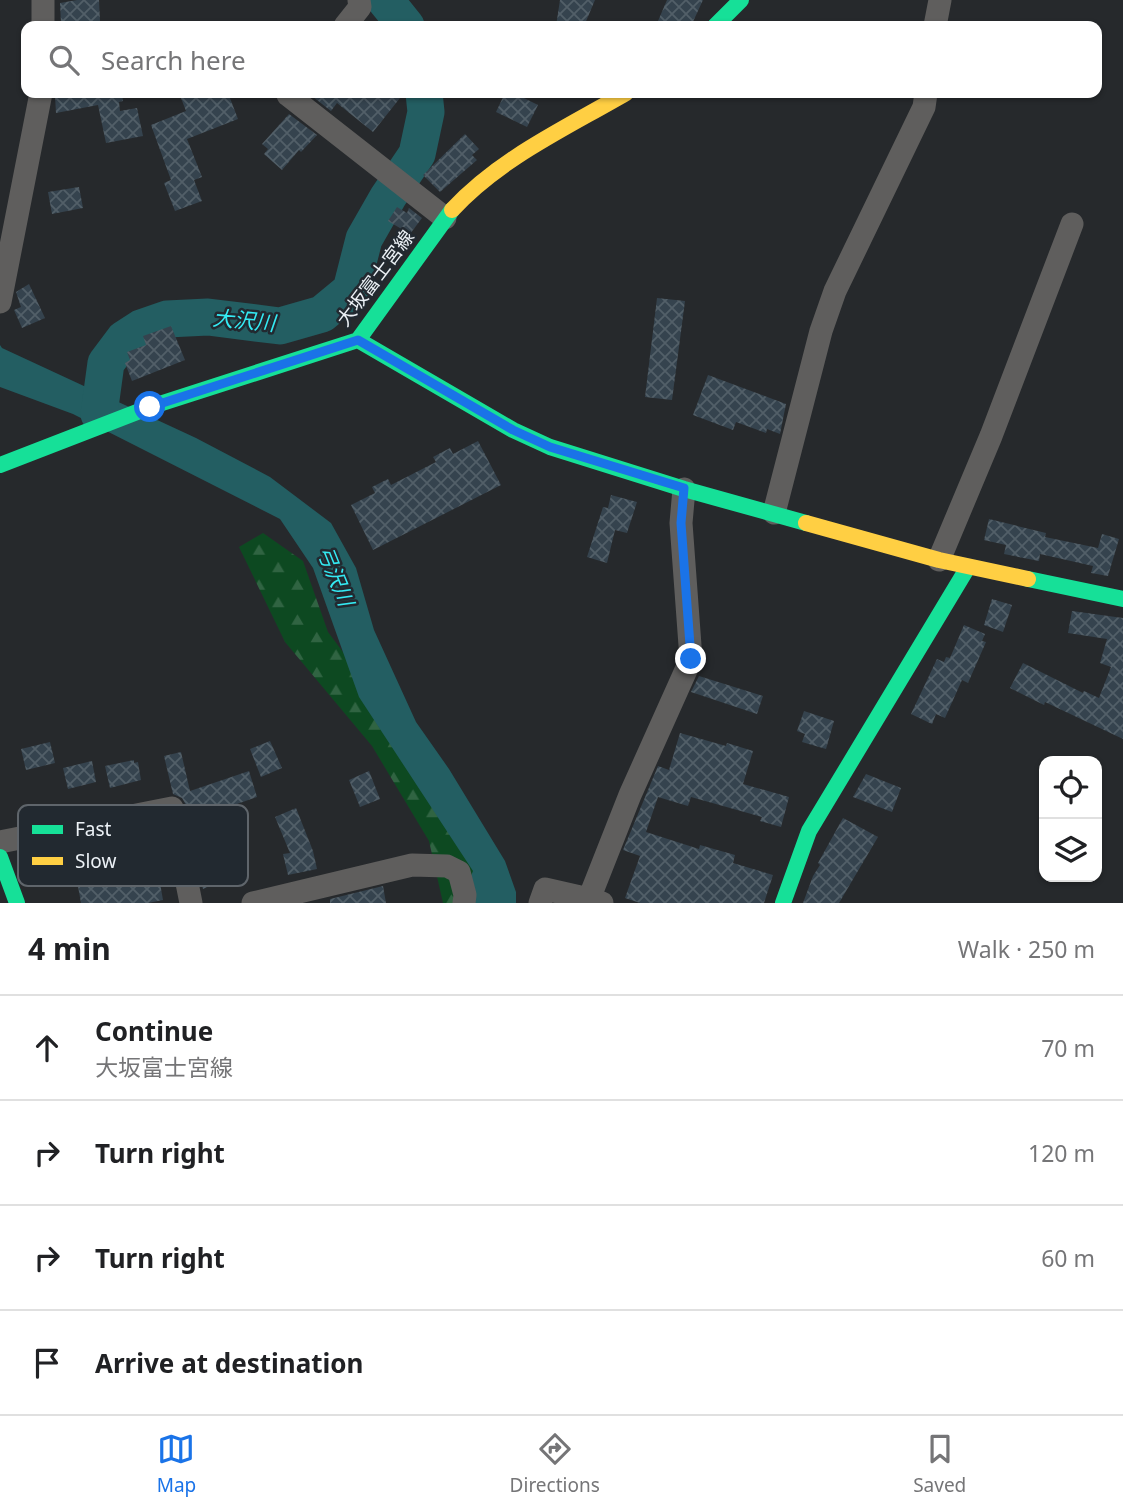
<!DOCTYPE html>
<html lang="en">
<head>
<meta charset="utf-8">
<style>
  :root { --surface:#fff; --page:#f6f6f6; --text:#202124; --muted:#757577; --line:#e0e0e0; --accent:#1a73e8 }
  body { margin:0; font-family:"Noto Sans","Noto Sans JP",sans-serif; background:var(--page); color:var(--text) }
  .controls { position:absolute; right:21px; bottom:21px; display:grid; overflow:hidden; border-radius:14px; box-shadow:0 2px 5px #0004 }
  .controls button { width:63px; height:63px; display:grid; place-items:center; padding:0; border:0; border-bottom:2px solid var(--line); background:var(--surface); color:var(--text); font:35px sans-serif }
  .stop { position:absolute; width:21px; height:21px; margin:-16px; border:5px solid #1a73e8; border-radius:50%; background:#fff }
  .stop.end { background:#1a73e8; border-color:#fff; box-shadow:0 2px 7px #0008 }
  .list { margin:0; padding:0; list-style:none }
  h2 { display:flex; justify-content:space-between; align-items:center; height:91px; margin:0; padding:0 28px; font-size:30px }
  h2 small { font-size:23px; font-weight:400; color:var(--muted) }
  .list li { display:grid; grid-template-columns:46px 1fr auto; gap:21px; align-items:center; box-sizing:border-box; height:105px; padding:0 28px; border-top:2px solid var(--line) }
  .list b { display:block; font-size:26px; white-space:nowrap }
  .list p { margin:0; font-size:23px; white-space:nowrap; color:var(--muted) }
  .list em { font-size:23px; font-style:normal; color:var(--muted) }
  .icon { flex:none; width:38px; height:38px; fill:none; stroke:currentColor; stroke-width:2; stroke-linecap:round; stroke-linejoin:round }
  .map { position:relative; flex:none; width:1123px; height:903px; overflow:hidden }
  .search { position:absolute; background:var(--surface); box-shadow:0 2px 5px #0004; left:21px; right:21px; top:21px; height:77px; display:flex; align-items:center; gap:18px; box-sizing:border-box; padding:0 24px; border-radius:14px; color:var(--muted); font-size:26px }
  .sheet { height:511px; background:var(--surface) }
  nav { display:flex; justify-content:space-around; align-items:center; box-sizing:border-box; height:98px; border-top:2px solid var(--line); background:var(--surface); font-size:19px; color:var(--muted) }
  nav a { display:grid; justify-items:center; gap:4px }
  nav .on { color:var(--accent) }
  .map>svg:first-child { display:block }
  .forest { fill:url(#forest-firs) }
  .water { fill:#235e62 }
  .lines { fill:none; stroke-linecap:round; stroke-linejoin:round }
  .river { stroke:#235e62; stroke-width:37 }
  .building { fill:url(#building-cross-hatch) }
  .street { stroke:#5f5e5d; stroke-width:23 }
  .fast { stroke:#16e098; stroke-width:16 }
  .slow { stroke:#ffcf43; stroke-width:16 }
  .route { stroke:#1a73e8; stroke-width:9 }
  .labels { text-anchor:middle; stroke-width:5; stroke-linejoin:round; paint-order:stroke }
  .street-label { font-size:19px; fill:#ecf1f6; stroke:#222930 }
  .water-label { font-size:21px; font-style:italic; fill:#34eaf3; stroke:#222930 }
  .key { fill:#222930; stroke:#5f656b; stroke-width:2 }
  .key-label { font-size:19px; fill:#ecf1f6 }
</style>
</head>
<body>
<div class="map">
<svg width="1123" height="903" viewBox="0 0 1123 903">
  <defs>
    <pattern id="forest-firs" width="22" height="20" patternUnits="userSpaceOnUse" patternTransform="scale(1.75)"><rect width="22" height="20" fill="#0d4921"/><path d="M5 1l3.5 6h-7zM16 11l3.5 6h-7z" fill="#306442"/></pattern>
    <pattern id="building-cross-hatch" width="8" height="8" patternUnits="userSpaceOnUse" patternTransform="scale(1.75)"><rect width="8" height="8" fill="#35434e"/><path d="M0 0l8 8M0 8l8-8" fill="none" stroke="#525f68"/></pattern>
  </defs>
  <rect width="100%" height="100%" fill="#26292c"/>
  <path class="forest" d="M263,533L303,561L328,632L390,715L493,903H443L429,841L372,746L285,642L239,547Z"/>
  <path class="water" d="M0,345L2,348L196,438L270,477L331,523L356,568L374,630L416,722L449,769L505,861L516,892V903H460L473,871L359,697L313,568L280,519L73,414L0,387Z"/>
  <g class="lines">
    <path class="river" d="M385,0L406,26
      M99,414L106,363L124,339L141,328L167,319L208,317L280,326L322,314L351,290L364,239L388,197L417,154L426,112L424,93"/>
  </g>
  <path class="building" d="M77,0H99L100,21L61,23L60,3Z
    M560,0H595L584,26H556Z
    M667,0H703L691,26H669L658,21Z
    M74,93H122L123,101L119,102L120,111L137,108L143,136L106,143L98,105L56,113L55,96Z
    M179,93H228L238,119L187,139L202,177L194,180L202,201L175,211L164,183L171,180L151,125L186,111Z
    M308,93H404L373,132L337,103L331,111Z
    M505,93H514L538,105L527,127L496,112Z
    M289,114L317,135L301,152L299,150L282,170L264,154L268,149L262,144Z
    M465,134L479,149L472,155L477,160L440,192L423,175Z
    M79,187L83,208L52,214L48,192Z
    M397,207L407,213L409,208L422,218L410,234L388,221Z
    M29,284L45,318L22,328L14,310L21,307L16,292Z
    M657,298L685,301L672,400L645,397Z
    M171,326L185,360L132,381L125,363L130,360L127,352L146,345L143,336Z
    M708,375L786,404L780,434L767,429L766,433L736,422L733,430L693,415Z
    M478,441L501,485L373,550L351,505L375,493L372,487L388,479L391,485L436,462L433,457L450,448L453,454Z
    M611,495L637,502L627,533L615,530L607,563L587,557L603,507L608,508Z
    M989,519L1046,533L1045,537L1098,548L1102,534L1119,539L1108,576L1091,573L1093,566L1040,554L1039,561L1004,554L1006,545L984,540Z
    M992,599L1012,605L1003,632L984,625Z
    M1072,611L1123,618V739L1045,702L1044,705L1010,688L1023,663L1083,693L1084,691L1099,698L1111,667L1100,663L1107,639L1068,633Z
    M964,625L985,634L982,641L986,642L968,683L962,680L945,718L936,714L932,724L911,714L937,659L944,662L946,657L950,658Z
    M699,676L763,696L757,714L691,692Z
    M804,711L834,721L826,749L802,742L805,734L797,731Z
    M680,733L726,746L727,743L753,751L743,784L789,797L781,827L760,821L762,817L691,797L688,806L658,797L646,832L699,849L700,845L735,855L733,863L773,875L764,903H640L625,898L640,856L623,850L658,766L669,770Z
    M270,741L282,768L261,777L250,749Z
    M50,742L55,763L26,770L21,749Z
    M181,752L190,791L249,771L257,797L209,814L215,840L208,841L223,880L203,889L186,805L182,798L173,794L164,756Z
    M134,760V763L138,762L141,780L110,788L105,766Z
    M92,761L96,782L68,789L63,768Z
    M369,771L380,799L360,807L349,780Z
    M866,774L901,788L892,812L853,797Z
    M296,808L313,851L317,869L288,875L283,854L290,853L275,817Z
    M843,818L878,837L839,903H803L813,876L820,865L818,863Z
    M150,827L163,900L148,903H81L70,842Z
    M383,886L386,903H330V899Z"/>
  <g class="lines">
    <path class="street" d="M43,26V0
      M345,26L360,7L359,0
      M935,26L940,0
      M290,93L288,95L445,218
      M0,302L41,93
      M774,513L821,331L835,291L924,107L926,93
      M939,560L991,436L1072,224
      M0,842L172,808L191,903
      M253,903L412,865L447,866L459,872L465,895L464,903
      M540,903L545,889L589,899
      M602,903L589,899L630,795L691,659L681,523L684,489"/>
    <path class="fast" d="M715,26L741,0
      M358,340L513,430L550,447L684,489L806,523
      M0,465L150,407L358,340L452,210
      M1028,579L1123,599
      M0,857L17,903
      M783,903L809,831L968,567"/>
    <path class="slow" d="M452,210C500,158 566,128 626,93
      M806,523L939,560L1028,579"/>
  </g>
  <g class="lines">
    <path class="route" d="M150,407L358,340L513,430L550,447L684,488L681,523L691,659"/>
  </g>
  <g class="labels">
    <g class="street-label">
      <text transform="translate(375 278) rotate(-53)" y="7">大坂富士宮線</text>
    </g>
    <g class="water-label">
      <text transform="translate(244 321) rotate(5)" y="7">大沢川</text>
      <text transform="translate(335 576) rotate(68)" y="7">弓沢川</text>
    </g>
  </g>
  <rect x="18" y="805" width="230" height="81" rx="10" class="key"/>
  <rect x="32" y="825" width="31" height="9" fill="#16e098"/>
  <rect x="32" y="857" width="31" height="8" fill="#ffcf43"/>
  <g class="key-label">
    <text x="75" y="836">Fast</text>
    <text x="75" y="868">Slow</text>
  </g>
</svg>
<div class="controls">
<button><svg class="icon" aria-label="locate" viewBox="0 0 24 24"><circle cx="12" cy="12" r="6"/><path d="M12 2v4M12 18v4M2 12h4M18 12h4"/></svg></button>
<button><svg class="icon" aria-label="layers" viewBox="0 0 24 24"><path d="M12 4l9 5-9 5-9-5zM3 14l9 5 9-5"/></svg></button>
</div>
<div class="stop" style="left:150px;top:407px"></div>
<div class="stop end" style="left:691px;top:659px"></div>
<div class="search"><svg class="icon" aria-label="search" viewBox="0 0 24 24"><circle cx="10" cy="10" r="6"/><path d="M15 15l6 6"/></svg>Search here</div>
</div>
<section class="sheet">
<h2>4 min<small>Walk · 250 m</small></h2>
<ul class="list">
<li><svg class="icon" aria-label="ahead" viewBox="0 0 24 24"><path d="M12 20V5M6 11l6-6 6 6"/></svg><div><b>Continue</b><p>大坂富士宮線</p></div><em>70 m</em></li>
<li><svg class="icon" aria-label="right" viewBox="0 0 24 24"><path d="M7 20v-9h11M14 6l5 5-5 5"/></svg><div><b>Turn right</b></div><em>120 m</em></li>
<li><svg class="icon" aria-label="right" viewBox="0 0 24 24"><path d="M7 20v-9h11M14 6l5 5-5 5"/></svg><div><b>Turn right</b></div><em>60 m</em></li>
<li><svg class="icon" aria-label="arrive" viewBox="0 0 24 24"><path d="M6 21V4h12l-3 4 3 4H6"/></svg><div><b>Arrive at destination</b></div></li>
</ul>
</section>
<nav>
<a class="on"><svg class="icon" aria-label="map" viewBox="0 0 24 24"><path d="M3 6l6-2 6 2 6-2v14l-6 2-6-2-6 2zM9 4v14M15 6v14"/></svg>Map</a>
<a><svg class="icon" aria-label="directions" viewBox="0 0 24 24"><path d="M12 3l9 9-9 9-9-9zM9 14v-3h6M13 9l2 2-2 2"/></svg>Directions</a>
<a><svg class="icon" aria-label="saved" viewBox="0 0 24 24"><path d="M7 4h10v16l-5-4-5 4z"/></svg>Saved</a>
</nav>
</body>
</html>
